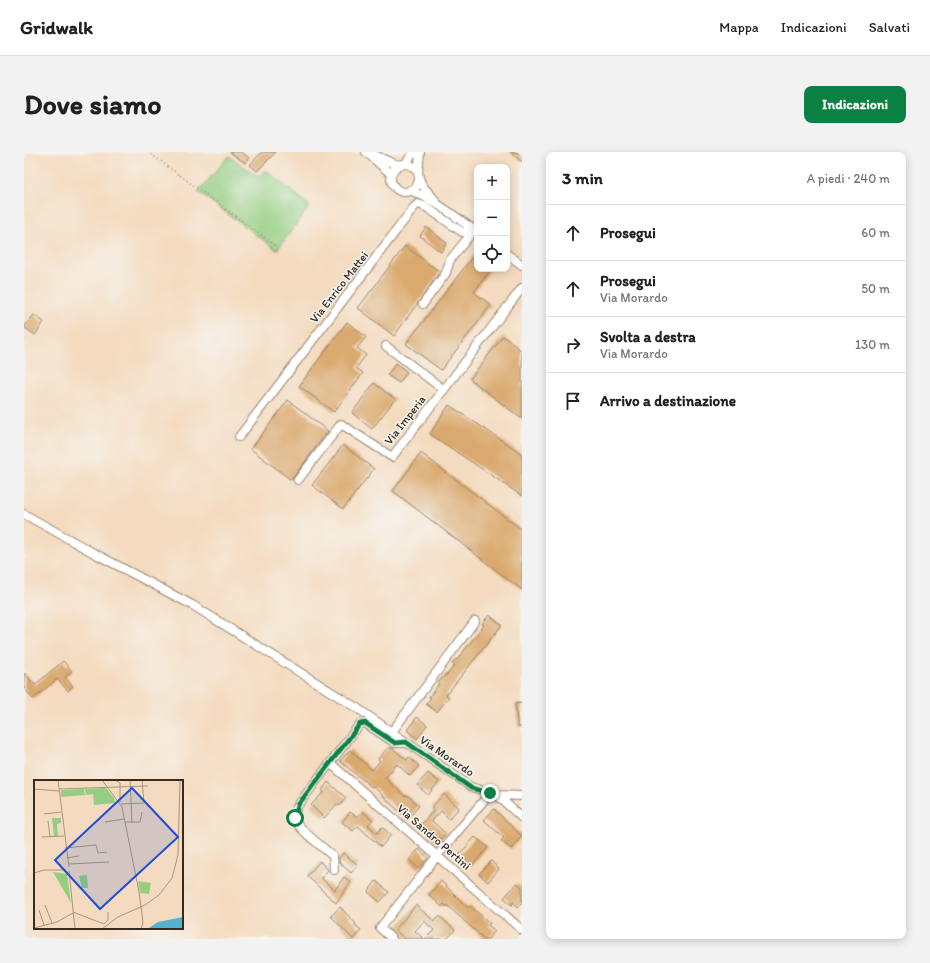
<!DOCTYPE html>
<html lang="it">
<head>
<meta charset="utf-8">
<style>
  :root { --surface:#fff; --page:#f2f2f2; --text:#202124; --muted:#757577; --line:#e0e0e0; --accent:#0b8043 }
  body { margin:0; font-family:Itim,sans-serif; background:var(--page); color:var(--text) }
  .controls { position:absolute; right:12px; top:12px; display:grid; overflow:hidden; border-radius:8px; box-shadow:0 2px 10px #0003 }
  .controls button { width:36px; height:36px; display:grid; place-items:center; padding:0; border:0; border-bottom:1px solid var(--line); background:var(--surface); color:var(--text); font:20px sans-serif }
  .stop { position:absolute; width:12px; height:12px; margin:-9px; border:3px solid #0b8043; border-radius:50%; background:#fff }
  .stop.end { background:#0b8043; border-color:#fff; box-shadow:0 1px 4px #0008 }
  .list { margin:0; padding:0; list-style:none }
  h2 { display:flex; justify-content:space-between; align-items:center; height:52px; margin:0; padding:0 16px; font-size:17px }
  h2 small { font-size:13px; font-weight:400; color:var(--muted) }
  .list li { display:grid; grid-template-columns:26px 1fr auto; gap:12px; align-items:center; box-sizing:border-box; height:56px; padding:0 16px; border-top:1px solid var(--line) }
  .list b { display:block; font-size:15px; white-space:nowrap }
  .list p { margin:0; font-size:13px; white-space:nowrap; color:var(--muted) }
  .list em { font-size:13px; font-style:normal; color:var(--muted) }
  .icon { flex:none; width:22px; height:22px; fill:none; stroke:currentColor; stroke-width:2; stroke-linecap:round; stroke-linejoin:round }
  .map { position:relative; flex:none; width:498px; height:787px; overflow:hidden; border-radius:8px }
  header { display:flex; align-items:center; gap:24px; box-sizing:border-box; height:56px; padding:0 20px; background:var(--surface); border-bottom:1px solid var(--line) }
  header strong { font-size:19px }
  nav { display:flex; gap:22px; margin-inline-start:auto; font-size:14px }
  .intro { display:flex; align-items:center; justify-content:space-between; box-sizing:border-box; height:96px; padding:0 24px }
  h1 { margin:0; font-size:28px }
  .button { padding:10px 18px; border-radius:8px; background:var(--accent); color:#fff; font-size:14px; font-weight:700 }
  main { display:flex; gap:24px; padding:0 24px }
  aside { flex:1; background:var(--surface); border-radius:8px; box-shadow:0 2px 10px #0003 }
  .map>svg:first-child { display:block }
  .green { fill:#95ce81; stroke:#687c50 }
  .building { fill:#daa96d }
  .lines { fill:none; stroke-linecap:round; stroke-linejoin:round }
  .minor-casing { stroke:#98826e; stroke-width:10 }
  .path { stroke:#98826e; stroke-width:1.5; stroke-dasharray:1 3; stroke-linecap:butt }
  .minor { stroke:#fff; stroke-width:8 }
  .route { stroke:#0b8043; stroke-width:5 }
  .labels { text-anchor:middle; stroke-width:3; stroke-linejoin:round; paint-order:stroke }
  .street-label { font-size:12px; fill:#3b2a1e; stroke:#f6f6f2 }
  .inset-road { fill:none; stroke:#aa947f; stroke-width:1 }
  .view { fill:#1d4ed8; fill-opacity:0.15; stroke:#1d4ed8; stroke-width:2 }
  .inset-edge { fill:none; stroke:#3b2a1e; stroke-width:2 }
</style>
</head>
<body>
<header>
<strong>Gridwalk</strong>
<nav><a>Mappa</a><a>Indicazioni</a><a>Salvati</a></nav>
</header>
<div class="intro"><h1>Dove siamo</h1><a class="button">Indicazioni</a></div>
<main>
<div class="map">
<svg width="498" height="787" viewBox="0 0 498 787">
  <rect width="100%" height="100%" fill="#f6f6f2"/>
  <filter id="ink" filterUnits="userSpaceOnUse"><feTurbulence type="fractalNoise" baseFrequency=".025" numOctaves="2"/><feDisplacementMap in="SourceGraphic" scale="8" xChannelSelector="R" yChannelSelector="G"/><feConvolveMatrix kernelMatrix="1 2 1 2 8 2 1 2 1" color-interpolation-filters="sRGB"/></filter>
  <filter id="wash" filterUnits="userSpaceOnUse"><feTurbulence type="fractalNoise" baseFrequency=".012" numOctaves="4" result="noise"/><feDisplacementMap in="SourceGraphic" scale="16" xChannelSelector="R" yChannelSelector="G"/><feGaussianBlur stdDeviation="0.9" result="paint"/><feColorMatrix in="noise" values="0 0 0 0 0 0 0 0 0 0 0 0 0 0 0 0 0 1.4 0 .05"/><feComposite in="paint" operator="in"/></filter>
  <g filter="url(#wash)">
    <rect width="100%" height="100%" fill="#f4dbbf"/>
    <path class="green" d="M205,4L235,25L242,18L286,54L253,98L174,40Z"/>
    <g id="blocks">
      <path class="building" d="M206,0H217L225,6L221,11Z
        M238,0H252L233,19L226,13Z
        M486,0H498V10Z
        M402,75L423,91L417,100L396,84Z
        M381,94L416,120L370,184L334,156Z
        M449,104L453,108V117H467L450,140L467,153L417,218L382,192Z
        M10,163L20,170L11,183L0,175Z
        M323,170L342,185L333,196L342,203L332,216L339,221L310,260L275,234Z
        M479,184L498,199V267L446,227Z
        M372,211L383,220L375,231L363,223Z
        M350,231L371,247L348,277L328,261Z
        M264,248L304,279L267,328L227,297Z
        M425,253L498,302V344L406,282Z
        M319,293L350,317L319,357L288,333Z
        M397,301L498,378V438L369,339Z
        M465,463L478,473L422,543L425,545L413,560L402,552L407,546L405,545L415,532L414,531L422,522L423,523L431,513L428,512L432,507L433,508L460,473L458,472Z
        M39,509L48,519L41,525L49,534L44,539L33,527L9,547L0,536V521L11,533Z
        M498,551V575H494L491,552Z
        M393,565L403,573L393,587L383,578Z
        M365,595L367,597L368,596L383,608L385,605L395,614L386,624L373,612L361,626L381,644L383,643L395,654L383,667L350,635L349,636L316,609L326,598L348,618L356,609L354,607Z
        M404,621L415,630L404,643L393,633Z
        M304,630L322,646L316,654L313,652L300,666L287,653L300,640L298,638Z
        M420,642L435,656L425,667L417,659L408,669L422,682L413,691L404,684L407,681L397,673L410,658L407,656Z
        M470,657L498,684L487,697L477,689L480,686L460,668Z
        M338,659L349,668L344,673L353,681L358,675L367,683L357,695L334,674L329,679L318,670L326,660L333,665Z
        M451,685L464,695L448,714L435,703Z
        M395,697L404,706L395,717L385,708Z
        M319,701L334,713L327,721L315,710V706Z
        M296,709L304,718L297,726L311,738L320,725L327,730L312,751L283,724Z
        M467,709L475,717L464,730L455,722Z
        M352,729L365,740L356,750L344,740Z
        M417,729L444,756L446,754L466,771L464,773L471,779L464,787H460L423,753L422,755L420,752L418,755L405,743Z
        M493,731L498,735V750L494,755L489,750L488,753L480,746Z
        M392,753L410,769L415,764L431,778L423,787H401L410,778L400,769L391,779L400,787H381L371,778Z
        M316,755L332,772L331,773L337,778L329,787L307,764Z"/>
    </g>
  </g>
  <g filter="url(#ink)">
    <use href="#blocks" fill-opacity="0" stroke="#98826e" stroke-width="1"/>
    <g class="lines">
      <g class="minor-casing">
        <path id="minor" d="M342,0L367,22
          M349,2L368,11L376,13
          M381,12L390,0
          M367 26a14 14 0 1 1 28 0a14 14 0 1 1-28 0Z
          M394,21L396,0
          M395,26L398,33L411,48
          M386,38C413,49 430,64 453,80
          M483,102L498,113
          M399,152L422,121L426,108L450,78
          M362,194L420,238
          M215,285L391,54L394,52L402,55L438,80L450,78
          M274,328L317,272L368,305L498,136
          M0,362L68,400L170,454L336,558L447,635L473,643L498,644
          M367,581L451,469
          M306,611L498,778
          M473,643L498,666
          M310,718L309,704C301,697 272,676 271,666C270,661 272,657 274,653L336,572L341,571L371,591H382
          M368,787L356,776L413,704L466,641"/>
      </g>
      <path class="path" d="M124,0L252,94"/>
      <use href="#minor" class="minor"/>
    </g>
  </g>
  <g class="lines" filter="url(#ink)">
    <path class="route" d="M271,666L274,653L336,572L341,571L371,591L382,590L447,636L466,641"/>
  </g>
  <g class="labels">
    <g class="street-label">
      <text transform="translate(315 135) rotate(-52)" y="4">Via Enrico Mattei</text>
      <text transform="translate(381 268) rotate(-52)" y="4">Via Imperia</text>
      <text transform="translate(423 604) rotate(34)" y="4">Via Morardo</text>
      <text transform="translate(410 685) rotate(41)" y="4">Via Sandro Pertini</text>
    </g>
  </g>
  <g transform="translate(10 628)">
    <rect width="149" height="149" fill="#f4dbbf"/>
    <path d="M72,8L80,18L81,23L60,25L59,14L52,15L51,9ZM50,9L51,15L27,17V10ZM18,38H27V43L23,44L24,56H20ZM19,92L33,94L37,123ZM53,95L54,108H48L45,96ZM104,101L117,103L115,114L106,113Z" fill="#95ce81"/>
    <path d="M149,137V149H113L124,142Z" fill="#53b2d2"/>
    <path class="inset-road" d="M24,0L35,87M68,0L88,27L105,112L109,142L107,149M81,0L86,3V22M96,0L98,43M0,9L25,11M25,9L114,6M87,24L110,23L108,0M10,34L27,32M14,41L16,57M71,42L90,39M91,42H106L108,32M8,57L30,56M31,68L62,65L64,73L73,72M33,78L45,76M35,84L75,82M35,91L41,149M0,93L10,90H32M11,125L18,143M5,130L10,145M39,132L70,144L74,140V132M0,148L23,142L39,133M68,149L84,137L111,125L125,115L138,98L144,75L146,0"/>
    <path class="view" d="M98,8L144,57L66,129L21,80Z"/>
    <rect width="149" height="149" class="inset-edge"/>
  </g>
</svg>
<div class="controls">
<button>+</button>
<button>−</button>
<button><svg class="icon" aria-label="locate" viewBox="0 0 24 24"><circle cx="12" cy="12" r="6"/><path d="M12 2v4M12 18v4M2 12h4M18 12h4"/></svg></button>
</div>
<div class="stop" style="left:271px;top:666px"></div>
<div class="stop end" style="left:466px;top:641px"></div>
</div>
<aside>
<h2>3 min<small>A piedi · 240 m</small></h2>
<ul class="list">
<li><svg class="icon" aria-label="ahead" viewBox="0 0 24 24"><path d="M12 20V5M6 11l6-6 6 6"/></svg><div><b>Prosegui</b></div><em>60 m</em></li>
<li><svg class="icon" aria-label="ahead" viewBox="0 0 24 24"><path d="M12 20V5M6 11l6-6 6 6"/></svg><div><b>Prosegui</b><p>Via Morardo</p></div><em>50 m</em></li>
<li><svg class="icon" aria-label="right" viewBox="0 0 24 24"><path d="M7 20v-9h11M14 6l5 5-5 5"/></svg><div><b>Svolta a destra</b><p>Via Morardo</p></div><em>130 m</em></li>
<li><svg class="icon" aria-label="arrive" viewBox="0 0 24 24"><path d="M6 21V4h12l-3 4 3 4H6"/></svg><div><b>Arrivo a destinazione</b></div></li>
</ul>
</aside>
</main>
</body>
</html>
